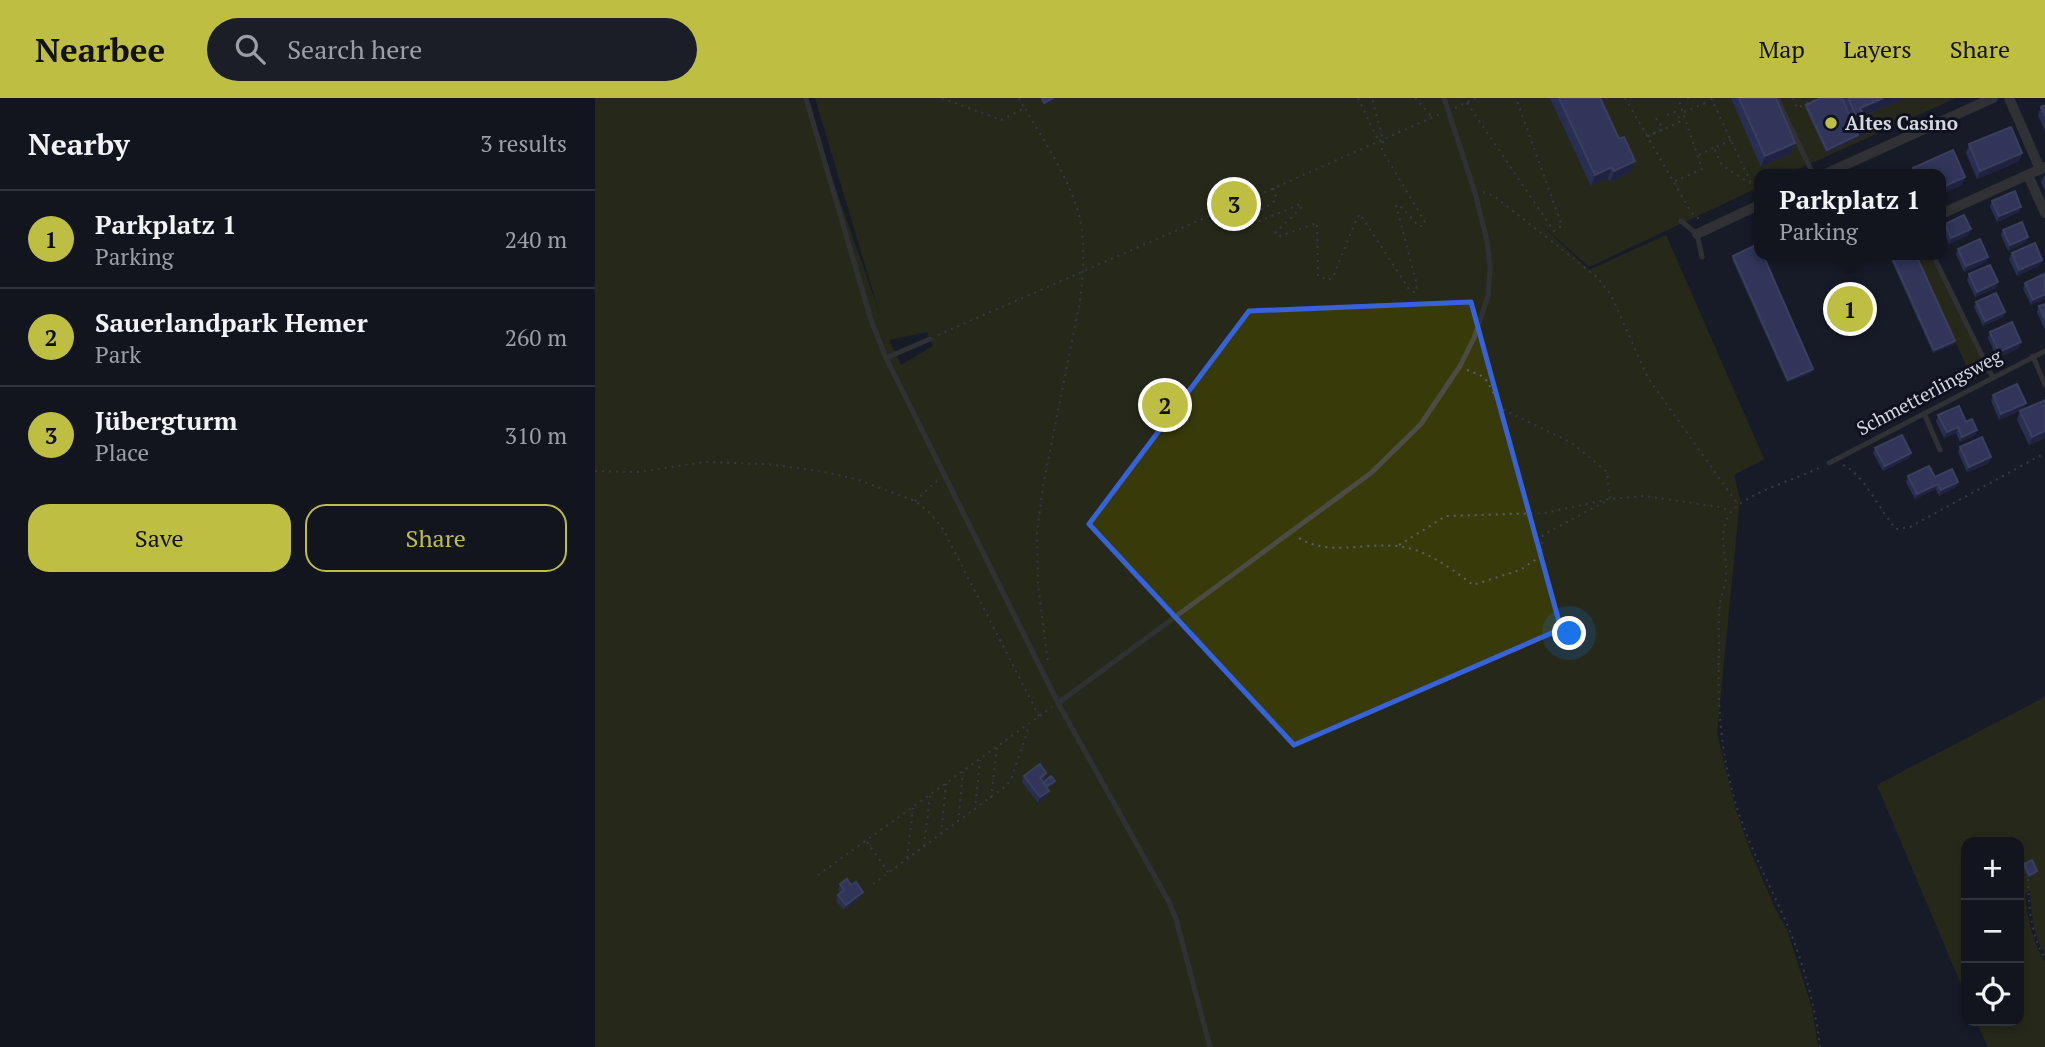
<!DOCTYPE html>
<html lang="en">
<head>
<meta charset="utf-8">
<style>
  :root { --surface:#12141e; --page:#1b1d27; --text:#f1f3f6; --muted:#9c9ea4; --line:#31333c; --accent:#bebf42 }
  body { margin:0; font-family:"PT Serif",serif; background:var(--page); color:var(--text) }
  .controls { position:absolute; right:21px; bottom:21px; display:grid; overflow:hidden; border-radius:14px; box-shadow:0 4px 10px #0003 }
  .controls button { width:63px; height:63px; display:grid; place-items:center; padding:0; border:0; border-bottom:2px solid var(--line); background:var(--surface); color:var(--text); font:35px sans-serif }
  .you { position:absolute; left:975px; top:536px; width:24px; height:24px; margin:-18px; border:5px solid #fff; border-radius:50%; background:#1a73e8; box-shadow:0 0 0 10px #1a73e833 }
  .badge { display:grid; place-items:center; width:46px; height:46px; border-radius:50%; background:var(--accent); color:#111; font-size:23px; font-weight:700 }
  .pin { position:absolute; translate:-50% -50%; border:4px solid #fff; box-shadow:0 2px 7px #0006 }
  .popup { position:absolute; left:1159px; top:71px; width:192px; height:91px; box-sizing:border-box; display:grid; place-content:center; border-radius:14px; background:var(--surface); filter:drop-shadow(0 2px 5px #0005); font-size:23px; white-space:nowrap; color:var(--muted) }
  .popup b { font-size:26px; color:var(--text) }
  .popup::after { content:''; position:absolute; left:50%; top:100%; margin-left:-14px; border:14px solid transparent; border-top-color:var(--surface) }
  .list { margin:0; padding:0; list-style:none }
  h2 { display:flex; justify-content:space-between; align-items:center; height:91px; margin:0; padding:0 28px; font-size:30px }
  h2 small { font-size:23px; font-weight:400; color:var(--muted) }
  .list li { display:grid; grid-template-columns:46px 1fr auto; gap:21px; align-items:center; box-sizing:border-box; height:98px; padding:0 28px; border-top:2px solid var(--line) }
  .list b { display:block; font-size:26px; white-space:nowrap }
  .list p { margin:0; font-size:23px; white-space:nowrap; color:var(--muted) }
  .list em { font-size:23px; font-style:normal; color:var(--muted) }
  .actions { display:flex; gap:14px; padding:21px 28px }
  .actions a { flex:1; padding:16px 0; border:2px solid var(--accent); border-radius:21px; text-align:center; font-size:24px; color:var(--accent) }
  .actions .main { background:var(--accent); color:#111 }
  .icon { flex:none; width:38px; height:38px; fill:none; stroke:currentColor; stroke-width:2; stroke-linecap:round; stroke-linejoin:round }
  .map { position:relative; flex:none; width:1450px; height:949px; overflow:hidden }
  header { display:flex; align-items:center; gap:42px; box-sizing:border-box; height:98px; padding:0 35px; background:var(--accent); color:#111 }
  header strong { font-size:33px }
  nav { display:flex; gap:38px; margin-inline-start:auto; font-size:24px }
  .search { width:490px; height:63px; background:var(--page); display:flex; align-items:center; gap:18px; box-sizing:border-box; padding:0 24px; border-radius:38px; color:var(--muted); font-size:26px }
  main { display:flex }
  aside { flex:1; background:var(--surface) }
  .map>svg:first-child { display:block }
  .green { fill:#393a0a; fill-rule:evenodd }
  .lines { fill:none; stroke-linecap:round; stroke-linejoin:round }
  .path { stroke:#5b5e6a; stroke-width:2; stroke-dasharray:2 5; stroke-linecap:butt }
  .service { stroke:#4c4c45; stroke-width:5 }
  .minor { stroke:#4c4c45; stroke-width:10 }
  .wall { fill:#3f468c }
  .shaded-wall { fill:#292e60 }
  .building { fill:#4f5595; stroke:#646aa1; stroke-width:2 }
  .marked { fill:none; stroke:#3862d9; stroke-width:5; stroke-linejoin:round }
  .poi-dot { fill:#bebf42; stroke:#0f121e; stroke-width:2.5 }
  .labels { text-anchor:middle; stroke-width:6; stroke-linejoin:round; paint-order:stroke }
  .poi-label { font-size:19px; font-weight:bold; fill:#d4d6e0; stroke:#0f121e; text-anchor:start }
  .street-label { font-size:19px; fill:#d4d6e0; stroke:#0f121e }
</style>
</head>
<body>
<header>
<strong>Nearbee</strong>
<div class="search"><svg class="icon" aria-label="search" viewBox="0 0 24 24"><circle cx="10" cy="10" r="6"/><path d="M15 15l6 6"/></svg>Search here</div>
<nav><a>Map</a><a>Layers</a><a>Share</a></nav>
</header>
<main>
<aside>
<h2>Nearby<small>3 results</small></h2>
<ul class="list">
<li><span class="badge">1</span><div><b>Parkplatz 1</b><p>Parking</p></div><em>240 m</em></li>
<li><span class="badge">2</span><div><b>Sauerlandpark Hemer</b><p>Park</p></div><em>260 m</em></li>
<li><span class="badge">3</span><div><b>Jübergturm</b><p>Place</p></div><em>310 m</em></li>
</ul>
<div class="actions"><a class="main">Save</a><a>Share</a></div>
</aside>
<div class="map">
<svg width="1450" height="949" viewBox="0 0 1450 949">
  <rect width="100%" height="100%" fill="#181b28"/>
  <path class="green" d="M0,0H209L285,217L220,0H1361L1192,76H1164V89L994,169L937,118L994,172L1071,137L1169,361L1139,377L1145,401L1122,635L1140,710L1156,755L1179,808L1192,832L1217,910L1223,949H0ZM332,234L338,248L306,267L294,242Z
    M1321,157H1336L1393,275L1378,282Z
    M1450,599V856C1438,839 1436,813 1435,793L1430,795C1432,818 1437,844 1450,864V949H1393L1381,923H1424V744H1371V898L1282,687Z"/>
  <g class="lines">
    <path class="path" d="M347,0L406,22L430,10C450,46 479,86 486,127C490,152 488,178 485,203L448,388L442,434L443,487L453,565
      M424,0L429,9
      M763,0L783,42
      M820,0L837,19
      M1030,0L1096,114L1105,122
      M1092,0H1097
      M1116,0L1157,87L1127,67L1119,50L1136,42
      M1198,0L1202,10L1224,0
      M1004,3L1013,0
      M872,5L959,133L967,128L921,0
      M860,10L881,0
      M1089,14L1115,3
      M1072,17L1080,14L1086,22
      M1061,20L1068,31L1053,38L1089,22
      M1104,57L1118,50
      M1080,83L1107,71L1083,0
      M678,90L681,99L680,103L646,125L647,130L706,106V110L680,135L685,138L722,125L723,178L734,182L738,179L762,120L765,116L814,191L817,194H821L822,187L801,107L805,108L824,128H828L830,124L787,52L788,41L777,0
      M888,94L899,98L1002,179L1016,197L1053,280L1142,405
      M343,237L630,111L638,116C647,116 649,111 650,103L845,16
      M872,272L885,277L892,283L907,311L977,345L1012,374L1015,400
      M1248,367C1268,375 1285,413 1301,431L1315,429L1450,355
      M0,373L42,374L110,364L171,366L224,373L261,381L320,403L334,414L348,431L444,618
      M320,403L343,382
      M704,440C734,458 767,445 801,448C830,450 855,470 878,487L925,472L946,458L948,437L1015,401
      M804,447L851,418L950,415L1015,401L1049,398L1125,409L1136,413
      M396,700L402,650
      M380,712L385,662
      M363,724L368,674
      M346,736L351,686
      M272,744L293,774
      M329,748L335,698
      M312,760L318,710
      M223,777L457,609
      M1433,781C1434,808 1435,836 1450,860
      M278,786L412,687L417,679L434,628
      M1225,949C1221,912 1210,871 1196,836C1179,794 1156,754 1142,710C1126,658 1122,607 1124,553C1124,537 1123,521 1125,505C1126,497 1130,488 1131,480C1133,456 1120,435 1137,413C1152,395 1204,380 1226,369"/>
    <path class="service" d="M211,0L276,222L291,260L463,605L574,804L581,821L615,949
      M1182,0L1218,76
      M1086,123L1102,136L1107,159
      M1338,157L1397,278
      M1438,258L1450,287
      M291,260L335,241
      M1329,315L1345,352
      M1234,365L1450,253
      M463,605L776,375L826,326L865,268L879,240L893,198L895,169L892,143L880,95L849,0"/>
    <path class="minor" d="M1414,0L1445,71
      M1230,76L1398,0
      M1433,77L1450,115
      M1346,116L1450,69
      M1102,136L1164,107"/>
  </g>
  <path class="wall" d="M955,0H1005L1036,74L1015,84L1013,80L996,88Z
    M1136,0H1181L1196,56L1166,69Z
    M1226,0H1310L1269,18L1273,26L1269,37L1231,55L1210,9L1211,7Z
    M1450,7V33L1443,17L1446,9Z
    M1374,46L1427,55L1424,63L1382,81L1371,55Z
    M1450,77V92L1446,84L1449,78Z
    M635,94L646,111L639,114L631,108Z
    M1397,103L1424,114L1402,124L1395,109Z
    M1350,126L1374,137L1354,146L1348,132Z
    M1408,132L1431,144L1413,153L1406,137Z
    M1363,151L1393,159L1391,164L1369,174L1361,156Z
    M1417,155L1445,167L1422,178L1414,161Z
    M1294,157H1321L1360,243L1359,246L1338,255Z
    M1138,158L1217,274L1192,284L1137,161Z
    M1374,176L1401,190L1380,199L1372,182Z
    M1449,176L1436,207L1428,191L1430,185Z
    M1381,204L1410,214L1408,219L1388,228L1379,209Z
    M1450,206V232L1442,214L1444,208Z
    M1395,234L1424,250L1402,260L1393,240Z
    M1398,297L1431,305L1429,311L1404,322L1396,303Z
    M1450,303V340L1434,347L1422,322L1425,313Z
    M1343,317L1371,324L1382,332L1380,337L1365,344L1361,335L1349,340L1341,323Z
    M1365,349L1394,365L1372,374L1363,354Z
    M1280,350L1316,355L1314,360L1288,373L1278,355Z
    M1313,378L1340,379L1363,384L1361,389L1344,398L1341,391L1320,401L1311,384Z
    M451,675L449,681L447,683L448,685L449,684L460,683L459,686L452,690L454,693L452,698L443,705L427,684L429,678Z
    M1429,766L1441,776L1433,780L1428,769Z
    M245,786L266,799L249,812L241,803L243,797L245,795L243,792Z"/>
  <path class="shaded-wall" d="M458,0H463L448,8L449,5Z
    M1288,0H1310L1261,21L1265,10Z
    M1273,26L1269,37L1231,55L1232,52L1263,37L1266,29Z
    M1200,45L1196,56L1166,69L1170,58Z
    M1427,55L1424,63L1382,81L1385,73Z
    M1040,63L1036,74L1015,84L1019,73Z
    M1017,69L1013,80L996,88L1000,77Z
    M1370,79L1367,87L1346,97V90Z
    M648,105L646,111L639,114L641,109Z
    M1426,109L1424,114L1402,124L1404,118Z
    M1376,131L1374,137L1354,146L1356,140Z
    M1433,139L1431,144L1413,153L1415,147Z
    M1393,159L1391,164L1369,174L1371,168Z
    M1447,162L1445,167L1422,178L1424,172Z
    M1403,184L1401,190L1380,199L1382,194Z
    M1450,196V201L1436,207L1438,202Z
    M1410,214L1408,219L1388,228L1390,223Z
    M1360,243L1359,246L1338,255L1339,252Z
    M1426,244L1424,250L1402,260L1404,254Z
    M1218,271L1217,274L1192,284L1193,282Z
    M1431,305L1429,311L1404,322L1406,316Z
    M1363,329L1361,335L1349,340L1352,334Z
    M1382,332L1380,337L1365,344L1367,339Z
    M1450,333V340L1434,347L1437,339Z
    M1316,355L1314,360L1288,373L1290,368Z
    M1396,359L1394,365L1372,374L1374,369Z
    M1363,384L1361,389L1344,398L1346,392Z
    M1343,386L1341,391L1320,401L1322,396Z
    M454,693L452,698L443,705L445,699Z
    M268,794L266,799L249,812L251,807Z"/>
  <path class="building" d="M447,0H458L449,5Z
    M964,0H1005L1024,41L1029,39L1040,63L1019,73L1017,69L1000,77Z
    M1144,0H1181L1200,45L1170,58Z
    M1226,0H1247L1263,37L1232,52L1211,7Z
    M1253,0H1288L1265,10L1273,26L1266,29Z
    M1450,7V18L1446,9Z
    M1416,29L1427,55L1385,73L1374,46Z
    M1358,52L1370,79L1346,90V76H1321L1318,70Z
    M640,92L646,93L650,100L648,105L641,109L633,102L635,94Z
    M1420,93L1426,109L1404,118L1397,103Z
    M1369,117L1376,131L1356,140L1350,126Z
    M1427,124L1433,139L1415,147L1408,132Z
    M1385,141L1393,159L1371,168L1363,151Z
    M1440,145L1447,162L1424,172L1417,155Z
    M1163,146L1164,157H1168L1218,271L1193,282L1138,158Z
    M1296,157H1321L1360,243L1339,252Z
    M1395,167L1403,184L1382,194L1374,176Z
    M1449,176L1450,196L1438,202L1430,185Z
    M1401,195L1410,214L1390,223L1381,204Z
    M1450,206V222L1444,208Z
    M1417,224L1426,244L1404,254L1395,234Z
    M1422,286L1431,305L1406,316L1398,297Z
    M1450,302V333L1437,339L1425,313Z
    M1364,308L1371,324L1377,321L1382,332L1367,339L1363,329L1352,334L1343,317Z
    M1307,337L1316,355L1290,368L1280,350Z
    M1387,339L1396,359L1374,369L1365,349Z
    M1334,368L1340,379L1357,371L1363,384L1346,392L1343,386L1322,396L1313,378Z
    M445,666L451,675L445,680L454,693L445,699L429,678Z
    M456,678L460,683L452,688L449,684Z
    M1437,762L1442,773L1434,777L1429,766Z
    M252,781L256,787L261,784L268,794L251,807L243,797L249,792L245,786Z"/>
  <path d="M0 0H1450V949H0ZM876,204L966,531L699,647L494,426L654,213Z" fill="#181b28" fill-opacity=".55" fill-rule="evenodd"/>
  <path class="marked" d="M876,204L966,531L699,647L494,426L654,213Z"/>
  <circle class="poi-dot" cx="1236" cy="25" r="7"/>
  <g class="labels">
    <g class="poi-label">
      <text x="1250" y="32">Altes Casino</text>
    </g>
    <g class="street-label">
      <text transform="translate(1334 294) rotate(-28)" y="7">Schmetterlingsweg</text>
    </g>
  </g>
</svg>
<div class="controls">
<button>+</button>
<button>−</button>
<button><svg class="icon" aria-label="locate" viewBox="0 0 24 24"><circle cx="12" cy="12" r="6"/><path d="M12 2v4M12 18v4M2 12h4M18 12h4"/></svg></button>
</div>
<div class="you"></div>
<div class="pin badge" style="left:1255px;top:211px">1</div>
<div class="popup"><b>Parkplatz 1</b>Parking</div>
<div class="pin badge" style="left:570px;top:307px">2</div>
<div class="pin badge" style="left:639px;top:106px">3</div>
</div>
</main>
</body>
</html>
